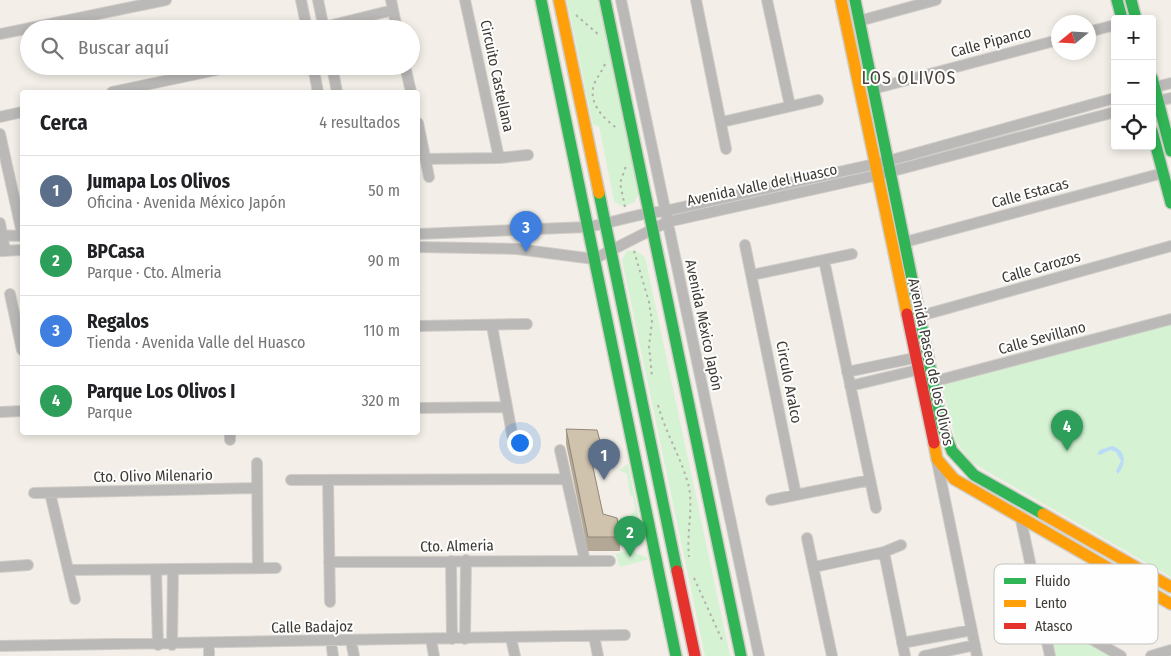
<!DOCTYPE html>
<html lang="es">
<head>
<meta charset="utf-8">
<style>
  :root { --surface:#fff; --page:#f2f2f2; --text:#202124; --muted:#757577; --line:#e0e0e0; --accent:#0b8043 }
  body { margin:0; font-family:"Fira Sans Condensed",sans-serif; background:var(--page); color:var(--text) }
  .controls { position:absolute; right:15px; top:15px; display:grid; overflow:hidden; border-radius:5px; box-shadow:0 2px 8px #0003 }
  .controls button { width:45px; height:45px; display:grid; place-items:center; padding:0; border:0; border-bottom:1px solid var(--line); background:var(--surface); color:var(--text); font:25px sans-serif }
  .compass { position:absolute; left:1051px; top:15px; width:45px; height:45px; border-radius:50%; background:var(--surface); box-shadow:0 2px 8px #0003; rotate:252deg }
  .you { position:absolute; left:519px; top:442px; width:18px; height:18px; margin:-12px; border:4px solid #fff; border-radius:50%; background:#1a73e8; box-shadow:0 0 0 8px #1a73e833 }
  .badge { display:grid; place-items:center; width:32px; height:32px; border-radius:50%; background:var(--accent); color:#fff; font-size:16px; font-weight:700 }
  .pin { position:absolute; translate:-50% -41px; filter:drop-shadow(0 1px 2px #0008) }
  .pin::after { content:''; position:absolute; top:26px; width:18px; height:15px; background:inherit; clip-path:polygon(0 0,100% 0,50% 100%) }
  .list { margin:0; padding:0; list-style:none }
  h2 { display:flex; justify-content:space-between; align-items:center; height:65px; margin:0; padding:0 20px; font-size:21px }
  h2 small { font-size:16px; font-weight:400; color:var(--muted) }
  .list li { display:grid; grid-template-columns:32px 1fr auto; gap:15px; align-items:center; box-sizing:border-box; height:70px; padding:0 20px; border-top:1px solid var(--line) }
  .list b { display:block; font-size:19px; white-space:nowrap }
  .list p { margin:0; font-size:16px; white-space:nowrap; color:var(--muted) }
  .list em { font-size:16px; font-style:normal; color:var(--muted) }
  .icon { flex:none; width:28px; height:28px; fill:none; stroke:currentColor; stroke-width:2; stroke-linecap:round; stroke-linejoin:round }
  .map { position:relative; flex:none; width:1171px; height:656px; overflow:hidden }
  .search { position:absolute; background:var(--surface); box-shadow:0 2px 8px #0003; left:20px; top:20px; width:400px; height:55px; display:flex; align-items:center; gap:12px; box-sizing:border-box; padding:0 18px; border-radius:28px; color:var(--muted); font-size:19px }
  .panel { position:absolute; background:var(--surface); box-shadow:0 2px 8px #0003; left:20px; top:90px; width:400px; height:345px; border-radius:5px }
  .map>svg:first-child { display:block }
  .green { fill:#d5f2d3 }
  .water { fill:#badbf6 }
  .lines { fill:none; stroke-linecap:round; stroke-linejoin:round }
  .street-casing { stroke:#d1cdc8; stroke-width:12 }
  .fast-casing { stroke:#d1cdc8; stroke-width:14 }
  .slow-casing { stroke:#d1cdc8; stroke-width:14 }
  .jam-casing { stroke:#d1cdc8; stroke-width:14 }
  .path { stroke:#b2b0ad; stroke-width:2; stroke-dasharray:2.5 4; stroke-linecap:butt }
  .street { stroke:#bab9b7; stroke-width:10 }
  .fast { stroke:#30b455; stroke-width:11 }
  .slow { stroke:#ff9f0a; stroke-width:11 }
  .jam { stroke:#e5322d; stroke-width:11 }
  .wall { fill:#b3a895 }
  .shaded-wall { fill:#928879 }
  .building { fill:#d0c3ad; stroke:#928879 }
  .labels { text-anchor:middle; stroke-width:4; stroke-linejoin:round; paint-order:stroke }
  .street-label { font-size:15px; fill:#3d3934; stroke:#fefefe }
  .quarter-label { font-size:18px; letter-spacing:1px; fill:#4b443a; stroke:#fefefe }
  .key { fill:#fefefe; stroke:#c4c3c1; stroke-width:1 }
  .key-label { font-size:14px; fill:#3d3934 }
</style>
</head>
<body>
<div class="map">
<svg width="1171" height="656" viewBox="0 0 1171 656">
  <rect width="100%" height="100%" fill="#f3efe8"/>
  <path class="green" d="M567,0H598L639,191L635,202L623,207L614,201L599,126L593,125Z
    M635,250L645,257L730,656H705L622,260L627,251Z
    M1171,322V577L971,462L956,441L941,383Z
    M628,464L640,523L630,522L629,518L635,510L633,496L630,495L627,474L619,470Z
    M630,550L649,559L620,567L616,554Z
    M1046,617L1113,656H1054Z"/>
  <path class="water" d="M1112,446C1126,450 1127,463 1118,474L1116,471L1121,461L1116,452L1110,450L1100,455L1097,454L1100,450Z"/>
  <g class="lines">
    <g class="street-casing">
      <path id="street" d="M301,0L307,29
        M318,0L324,29
        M391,0L397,29
        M465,0L499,158
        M621,0L759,656
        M696,0L726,149
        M767,0L790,106
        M859,21L936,0
        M316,29L393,10
        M1088,32L1115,25
        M0,34L166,0
        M313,66L318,92
        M332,66L337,92
        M405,66L411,92
        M1152,88L1171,83
        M873,89L1058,40
        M112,92L235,66
        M1153,102L1171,98
        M0,117L22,112
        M722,122L818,100
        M418,123L429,177
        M0,134L22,233
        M425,159L499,158L528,155
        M0,223L5,251
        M418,234L587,227C613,223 638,213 665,211L888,161L1115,98
        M0,235L22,236
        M905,242L1163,173
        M745,245L796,495
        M418,247L517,249L594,259L667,222L878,175L1115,112
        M0,251L22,250
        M824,260L876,508
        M752,275L852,254
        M10,294L22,350
        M920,316L1171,246
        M418,326L527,324
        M492,326L513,439
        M847,372L914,358
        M928,383L1171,319
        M850,386L917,370
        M418,408L507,407
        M1,412L22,411
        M230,432V440
        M560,450L585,561
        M937,461L977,656
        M257,463L258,568
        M291,480L566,479
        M328,480L330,602
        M34,493L257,488
        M50,493L75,599
        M771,500L870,480
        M1021,520L1050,656
        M807,538L832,656
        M884,552L905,656
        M451,561L452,639
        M329,562L610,561
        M0,567L28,565
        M814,567L884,552L901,545
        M69,570L276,568
        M156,570L158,645
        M1040,610L1121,656
        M594,636L598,656
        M511,638L515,656
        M431,639L434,656
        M465,639L466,560
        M331,641L333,656
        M351,641L354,656
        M902,643L972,630
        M209,644V656
        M172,645L173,570
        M0,646L625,635
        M924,656L975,645
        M1151,656L1171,650"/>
    </g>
    <g class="fast-casing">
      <path id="fast" d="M541,0L676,656
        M605,0L741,656
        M855,0L942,426L952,451L974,475L1043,514
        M1117,0L1122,19
        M1131,0L1136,19
        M1152,78L1171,151
        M1152,131L1171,203
        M599,193L677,571"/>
    </g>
    <g class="slow-casing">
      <path id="slow" d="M559,0L599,193
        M841,0L907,314
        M934,443L937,459L954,479L1171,604
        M1043,514L1171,587"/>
    </g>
    <g class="jam-casing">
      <path id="jam" d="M907,314L934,443
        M677,571L695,656"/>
    </g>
    <path class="path" d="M576,15L599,35
      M605,64C602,71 598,76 595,82C586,102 604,119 618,129
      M625,207L620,183L626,166
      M634,251L649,302L652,322L649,346L652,376
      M658,405C665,431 679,454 687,480C695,504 686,531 689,557
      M694,578L723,642"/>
    <use href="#street" class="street"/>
    <use href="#fast" class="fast"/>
    <use href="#slow" class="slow"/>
    <use href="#jam" class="jam"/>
  </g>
  <path class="wall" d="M566,429L600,456L592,462L603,514L620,537V551H588L566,444Z"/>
  <path class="shaded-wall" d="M600,441V456L589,464V449Z"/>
  <path class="building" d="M566,429L597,430L600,441L589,449L603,514L617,518L620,537H588Z"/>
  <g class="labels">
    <g class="street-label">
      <text transform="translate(991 42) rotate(-15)" y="5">Calle Pipanco</text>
      <text transform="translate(497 76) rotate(78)" y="5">Circuito Castellana</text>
      <text transform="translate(762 185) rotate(-12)" y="5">Avenida Valle del Huasco</text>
      <text transform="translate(1030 193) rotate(-15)" y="5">Calle Estacas</text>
      <text transform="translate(1041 267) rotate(-16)" y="5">Calle Carozos</text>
      <text transform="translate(704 325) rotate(78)" y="5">Avenida México Japón</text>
      <text transform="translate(1042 338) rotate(-15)" y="5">Calle Sevillano</text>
      <text transform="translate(931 362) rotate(78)" y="5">Avenida Paseo de los Olivos</text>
      <text transform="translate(789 382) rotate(79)" y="5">Circulo Aralco</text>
      <text transform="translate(153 476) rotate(-1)" y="5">Cto. Olivo Milenario</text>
      <text transform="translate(457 546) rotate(-1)" y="5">Cto. Almeria</text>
      <text transform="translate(312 627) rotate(-1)" y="5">Calle Badajoz</text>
    </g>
    <g class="quarter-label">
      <text x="909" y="84">LOS OLIVOS</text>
    </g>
  </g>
  <rect x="994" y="564" width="164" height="80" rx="8" class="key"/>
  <rect x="1004" y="578" width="22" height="6" fill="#30b455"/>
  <rect x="1004" y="600" width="22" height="7" fill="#ff9f0a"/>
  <rect x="1004" y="623" width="22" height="6" fill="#e5322d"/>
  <g class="key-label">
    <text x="1035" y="586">Fluido</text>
    <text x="1035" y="608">Lento</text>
    <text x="1035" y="631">Atasco</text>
  </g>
</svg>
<div class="controls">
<button>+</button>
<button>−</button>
<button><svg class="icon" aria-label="locate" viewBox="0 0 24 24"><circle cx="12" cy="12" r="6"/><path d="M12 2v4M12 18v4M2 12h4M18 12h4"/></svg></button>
</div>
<svg class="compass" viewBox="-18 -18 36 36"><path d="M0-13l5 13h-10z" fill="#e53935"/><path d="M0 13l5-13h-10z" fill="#757577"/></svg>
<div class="you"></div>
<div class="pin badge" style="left:604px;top:480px;background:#5c6f8a">1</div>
<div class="pin badge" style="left:630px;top:557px;background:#2e9e5b">2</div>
<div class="pin badge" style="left:526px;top:252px;background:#3f7fe0">3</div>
<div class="pin badge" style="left:1067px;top:451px;background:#2e9e5b">4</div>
<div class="search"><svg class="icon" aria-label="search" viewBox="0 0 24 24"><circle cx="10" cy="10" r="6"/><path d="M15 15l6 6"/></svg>Buscar aquí</div>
<section class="panel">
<h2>Cerca<small>4 resultados</small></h2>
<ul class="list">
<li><span class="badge" style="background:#5c6f8a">1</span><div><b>Jumapa Los Olivos</b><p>Oficina · Avenida México Japón</p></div><em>50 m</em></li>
<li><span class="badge" style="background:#2e9e5b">2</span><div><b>BPCasa</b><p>Parque · Cto. Almeria</p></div><em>90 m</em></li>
<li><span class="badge" style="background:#3f7fe0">3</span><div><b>Regalos</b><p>Tienda · Avenida Valle del Huasco</p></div><em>110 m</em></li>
<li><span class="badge" style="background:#2e9e5b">4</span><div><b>Parque Los Olivos I</b><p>Parque</p></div><em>320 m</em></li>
</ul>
</section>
</div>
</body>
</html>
